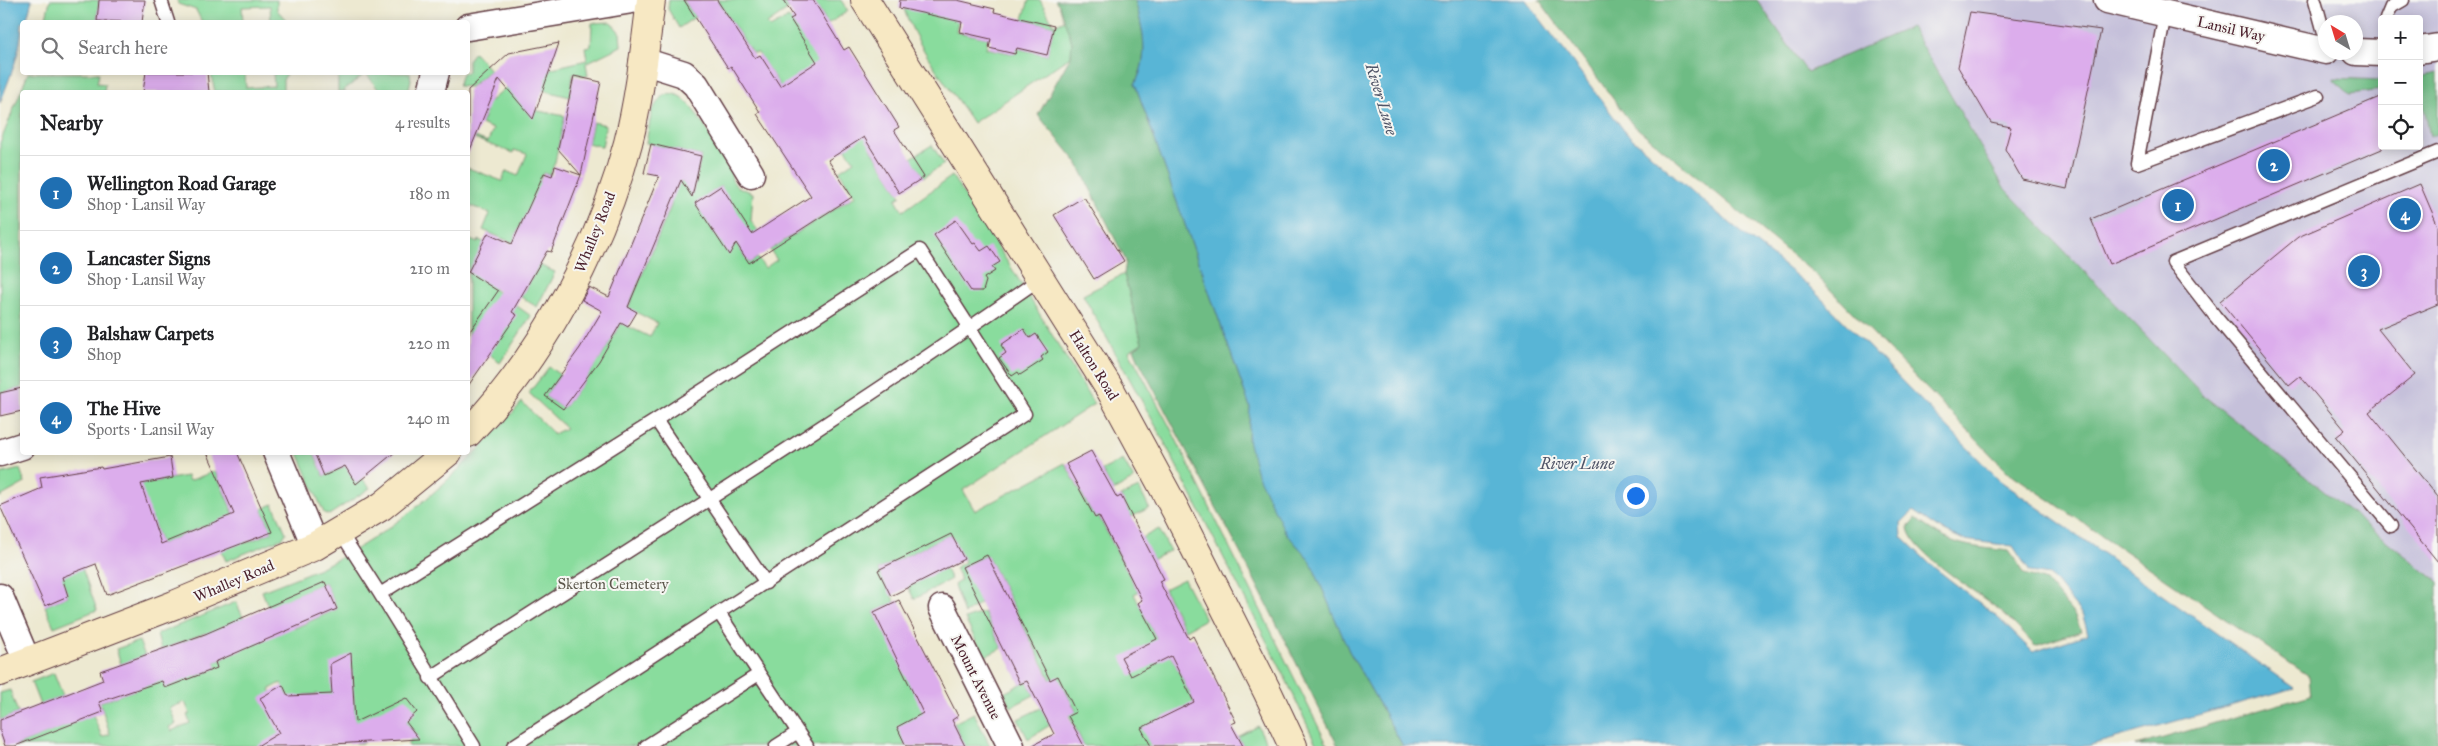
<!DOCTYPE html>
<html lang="en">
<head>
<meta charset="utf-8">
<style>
  :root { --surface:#fff; --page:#f6f6f6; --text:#202124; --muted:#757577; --line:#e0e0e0; --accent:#1f6fb2 }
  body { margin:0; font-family:"IM FELL Great Primer",serif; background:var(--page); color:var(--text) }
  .controls { position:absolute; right:15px; top:15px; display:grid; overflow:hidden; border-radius:5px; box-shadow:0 2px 12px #0003 }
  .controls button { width:45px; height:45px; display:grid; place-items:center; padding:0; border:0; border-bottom:1px solid var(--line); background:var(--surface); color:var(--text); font:25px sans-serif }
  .compass { position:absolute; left:2318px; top:15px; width:45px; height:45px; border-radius:50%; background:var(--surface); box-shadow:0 2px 12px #0003; rotate:322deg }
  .you { position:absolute; left:1635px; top:495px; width:18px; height:18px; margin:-12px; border:4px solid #fff; border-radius:50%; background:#1a73e8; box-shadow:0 0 0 8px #1a73e833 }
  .badge { display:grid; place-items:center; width:32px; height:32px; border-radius:50%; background:var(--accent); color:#fff; font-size:16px; font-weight:700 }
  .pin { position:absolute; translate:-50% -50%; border:2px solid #fff; box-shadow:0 1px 5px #0006 }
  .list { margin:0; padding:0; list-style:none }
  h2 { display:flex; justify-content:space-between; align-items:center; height:65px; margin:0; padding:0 20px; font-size:21px }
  h2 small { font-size:16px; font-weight:400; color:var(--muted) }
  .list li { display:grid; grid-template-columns:32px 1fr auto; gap:15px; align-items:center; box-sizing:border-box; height:75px; padding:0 20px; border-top:1px solid var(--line) }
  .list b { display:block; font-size:19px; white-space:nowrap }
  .list p { margin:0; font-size:16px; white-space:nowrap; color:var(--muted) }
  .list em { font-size:16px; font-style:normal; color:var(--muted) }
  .icon { flex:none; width:28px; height:28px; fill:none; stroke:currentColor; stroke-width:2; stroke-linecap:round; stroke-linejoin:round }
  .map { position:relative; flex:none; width:2438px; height:746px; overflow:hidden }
  .search { position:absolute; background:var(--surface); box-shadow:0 2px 12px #0003; left:20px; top:20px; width:450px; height:55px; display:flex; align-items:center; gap:12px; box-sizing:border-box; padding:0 18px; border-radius:5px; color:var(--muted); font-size:19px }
  .panel { position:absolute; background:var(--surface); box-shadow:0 2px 12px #0003; left:20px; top:90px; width:450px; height:365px; border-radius:5px }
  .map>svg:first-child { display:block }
  .industrial { fill:#c5c0da; fill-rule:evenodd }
  .green { fill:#89dc9d; stroke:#6a7e64; fill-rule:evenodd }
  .forest { fill:#6ebc84; stroke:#5c6e58 }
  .water { fill:#58b5d6; stroke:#516a80; fill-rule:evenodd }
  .building { fill:#dcadec }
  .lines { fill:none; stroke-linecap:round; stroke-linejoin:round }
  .lane-casing { stroke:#623d44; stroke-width:15 }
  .street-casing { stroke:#623d44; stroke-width:29 }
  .secondary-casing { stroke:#623d44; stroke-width:30 }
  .lane { stroke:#fff; stroke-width:12 }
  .street { stroke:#fff; stroke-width:26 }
  .secondary { stroke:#f7e8c3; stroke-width:28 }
  .labels { text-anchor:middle; stroke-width:4; stroke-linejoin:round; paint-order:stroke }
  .street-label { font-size:15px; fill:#4a1f2b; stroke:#f6f6f2 }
  .park-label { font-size:15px; fill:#5d584d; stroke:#f6f6f2 }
  .water-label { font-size:16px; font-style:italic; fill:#4f5467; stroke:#f6f6f2 }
</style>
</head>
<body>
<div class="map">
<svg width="2438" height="746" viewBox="0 0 2438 746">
  <rect width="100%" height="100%" fill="#f6f6f2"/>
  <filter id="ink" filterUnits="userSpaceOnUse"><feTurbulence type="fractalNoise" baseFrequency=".02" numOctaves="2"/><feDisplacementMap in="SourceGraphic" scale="10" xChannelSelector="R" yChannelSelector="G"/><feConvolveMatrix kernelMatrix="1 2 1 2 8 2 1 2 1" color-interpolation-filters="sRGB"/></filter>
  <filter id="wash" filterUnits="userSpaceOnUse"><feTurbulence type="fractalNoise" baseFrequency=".0096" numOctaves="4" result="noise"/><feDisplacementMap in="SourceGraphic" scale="20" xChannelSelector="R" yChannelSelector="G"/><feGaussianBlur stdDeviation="1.12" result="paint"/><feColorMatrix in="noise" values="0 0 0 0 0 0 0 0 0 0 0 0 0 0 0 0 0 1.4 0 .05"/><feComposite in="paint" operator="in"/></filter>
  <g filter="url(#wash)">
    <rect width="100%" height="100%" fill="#ede9d1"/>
    <path class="industrial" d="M1757,0H2438V582L2204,396L2005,189L1911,28L1807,72ZM2382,19H2419V146H2382ZM2326,22H2356V52H2326Z"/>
    <path class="green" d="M50,0H99L97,21L106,22H45Z
      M177,0H277V10L288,22H271L270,6L242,7L243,22H202L196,10L178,4Z
      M669,0H684L695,17L679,28L668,9Z
      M717,0H783L789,9L767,24L770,28L789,17L861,121L872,150L901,196L896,199L903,211L952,176L1014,272L1094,404L963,490L975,511L1065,463L1091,511L1095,509L1138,592L1134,594L1160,645L1168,649L1194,702L1210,746H1084L1069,715L1076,711L1058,677L1051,680L987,555L967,565L980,603L964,614L954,585L961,580L955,568L965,562L951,534L878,570L895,602L874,612L934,729L933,746H409L407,743L417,736L407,723L373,728L364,743H356L353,694L318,705V694L305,695L292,703L281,683L270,689L290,727L263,746H15L93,715L102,737L110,734L100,702L160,681L197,676L217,668L215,662L225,658L215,631L206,635L205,633L161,650L157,634L236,602L243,617L279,634L262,591C287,581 313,572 336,560C410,522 469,463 522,402L554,434L566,428L529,393L549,367L560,375L545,396L563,409L600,359L621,323L650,337L657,323L628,308L671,206L674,180L695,185L701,156L646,143L652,110L663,95L675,94L681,97L691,106L730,164L732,180L736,186L753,193L751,221L758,231L737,244L749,263L757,258L765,268L775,261L777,260L770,250L855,196L839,171L854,161L837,135L782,89L758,53H752ZM721,186L717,236L696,203ZM325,582L337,609L295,628L283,601ZM185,702L190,714L187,715L190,723L171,731L169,727L176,724L170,708Z
      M815,0H841L848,11L828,24L814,1Z
      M901,0L958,21L956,32L988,38L986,48L1015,54L1017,49H1020L1047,55L1054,26L1023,19L1029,0H1040L1054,25L1065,20L1072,42L1071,56L973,123C948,85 914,45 901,0Z
      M611,22L620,33L621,46L586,63L588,76L573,74L570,97L534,88L528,109L565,116L555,162L550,175L543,173L539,181L547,184L531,224L522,221L513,243L483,230L490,213L468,205V168L502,181L506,171L518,176L527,154L514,150L513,153L475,139V137L488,142L493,129L481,124L486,112L481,109L525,71L531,73L587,60L585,47L591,46L592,23Z
      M474,52L490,70L470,87L458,86L462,73L468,72V60Z
      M28,73H99L97,83L105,84L104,92H22V388L0,393V143Z
      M211,73H245L246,88L274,86L273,73H287L283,80V92H215Z
      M338,73H410L411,80L408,92H380L366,73L344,90L346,92H338Z
      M593,122L606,125L602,147L588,143Z
      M932,145L944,164L924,177L911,158Z
      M468,239L478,243L479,240L512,255L493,289L531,316L500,363L468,336ZM493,299L516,315L494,347Z
      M539,265L555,272L537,307L521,297Z
      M1124,274L1142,343L1129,351L1170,427L1328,746H1317L1284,675L1159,432L1083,295Z
      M298,453H314L324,476L350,464L370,488L329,515L324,513Z
      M1123,460L1134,479L1113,491L1102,470Z
      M20,469L25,483L0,497V474Z
      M215,471L246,543L272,532L262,509L273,504L286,533L283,538L226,561L210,524L161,544L151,515L124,487L187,476L189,481Z
      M1139,488L1149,508L1131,517L1121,496Z
      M1159,529L1170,551L1153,559L1142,538Z
      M76,551L97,610L54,627L45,606L68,596L54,560Z
      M945,568L951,579L914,599L908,587Z
      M1184,579L1205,619L1185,630L1164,589Z
      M984,612L1002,648L984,657L965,619Z
      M139,641L145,656L121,664L116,649Z
      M54,673L63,696L40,705L31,682Z
      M1027,681L1034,695L1011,707L1004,693Z
      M10,690L18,713L0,720V693Z
      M1041,708L1050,725L1028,739L1018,719Z
      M974,713L990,746H965L954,723Z
      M1258,726L1268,746H1243L1238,737Z"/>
    <path class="forest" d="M1055,0H1135C1143,30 1150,56 1135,84L1250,407L1248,440L1285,532L1310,560L1349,651L1403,746H1338L1254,579L1139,361L1134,349L1142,343L1124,274L1126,261L1077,162L1038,115L1071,56L1072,42L1059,5Z
      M1539,0H1757L1807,72L1911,27L2005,189L2204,396L2438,582V746H2136L2311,695L2309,676L2007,471L1815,274L1632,124Z
      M2438,73V133L2430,137L2423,102L2419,100V77Z
      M2332,78L2382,80V90L2350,94Z
      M1915,518C1950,546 1966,546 2009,551L2025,574L2046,581L2075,616L2081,631L2035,646C2024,634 2012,621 1999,610C1979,593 1912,553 1908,528Z"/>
    <path class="water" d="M0,0H32L26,22H22C22,50 10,77 0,103Z
      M1135,0H1526L1626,133L1711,208L1808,285L1999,480L2294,688L2087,746H1403L1349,651L1310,560L1285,532L1257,474L1248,440L1250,407L1135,84C1150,56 1143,30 1135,0ZM1913,511L1938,528L1964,540L2013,546L2030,572L2050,575L2083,616L2088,634L2033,652L1995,615L1931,565L1902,537L1901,523Z"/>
    <g id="blocks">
      <path class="building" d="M99,0H145L142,22L97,21Z
        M684,0H717L755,58L760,55L780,86L817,62L790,19L794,17L783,0H813L844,50L849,47L899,127L894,130L924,177L899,193L864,137L828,160L852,197L749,263L736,243L729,255L695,203L721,186L752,234L811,196L757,114L760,112L746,90L731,66L728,68Z
        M900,0H957L995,9L994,12L1054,26L1047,55L1017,48L1015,54L989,48L991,39L960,32L962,22L899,8Z
        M1970,12L2101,30L2067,189L2022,179L2005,149L2011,127L1991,123L1958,67Z
        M559,43L533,119L499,79L468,155V90L509,53Z
        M146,72H207L209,92H143Z
        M574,76L601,82L581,175L558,149Z
        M2382,96V149L2110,264L2091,219Z
        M651,144L701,156L692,197L681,180L628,307L637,312L628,327L621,323L599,361L563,409L545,396L580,348L602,311L582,300L589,287L609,297L659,176L644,173Z
        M555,166L581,175L551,252L547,251L512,312L517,315L468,386V334L498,291L468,272L488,233L512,244L544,173L552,176Z
        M2420,184L2438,226V304L2378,329L2415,375L2369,412L2438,497V562L2336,437L2345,430L2300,376L2289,385L2220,301L2298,237Z
        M1084,197L1124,261L1094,279L1054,215Z
        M956,220L973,244L975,243L981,251L989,246L1000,262L992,267L995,271L984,278L986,281L983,291H971L934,235Z
        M1024,329L1030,338L1036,334L1048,352L1041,357L1043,360L1020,375L1018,372L1012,376L999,358L1006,353L1001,345Z
        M22,388V411L0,416V393Z
        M1091,451L1117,498L1121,496L1164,579L1159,581L1189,639L1193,636L1236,722L1231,724L1243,746H1151L1141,728L1194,702L1171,656L1131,676L1121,657L1157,639L1138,603L1142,600L1099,516L1095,518L1066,464Z
        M207,452H237L272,532L107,595L96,564L62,577L68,596L45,606L0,506L42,488L40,477L101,467L102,469L170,457L173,478L141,484L161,544L234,514Z
        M314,452H395L356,484L345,466L324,476Z
        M951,534L964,559L891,596L878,570Z
        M987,555L1050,680L1058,676L1076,712L1068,716L1084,746H1031L1054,734L1027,681L1020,684L962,567Z
        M325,582L337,609L215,662L217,668L165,688L162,681L99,702L103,712L15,746H5L0,732V720L103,680L100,671L205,634Z
        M899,600L958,716L952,720L965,746H906L897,727L923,713L874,612Z
        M351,653L355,722L406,698L417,712L406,722L419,739L299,746H257L279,733L260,698L283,685L288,696L332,694L330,664Z"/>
    </g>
  </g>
  <g filter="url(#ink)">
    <use href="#blocks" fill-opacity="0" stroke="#623d44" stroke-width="1"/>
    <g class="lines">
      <g class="lane-casing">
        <path id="lane" d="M161,0L168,22
          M2315,0L2326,40
          M2165,14L2137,163L2318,96
          M2386,19L2391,7L2403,0
          M656,420L766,583
          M2391,526L2215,316L2173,262L2438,152
          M341,533L380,594
          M719,613L807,746
          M430,678C635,546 842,418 1041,278
          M474,746L380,594L656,420L920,250L1025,414L513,746
          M646,746L759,674
          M776,746L798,732"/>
      </g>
      <g class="street-casing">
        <path id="street" d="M2107,0L2326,51
          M468,27L632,0
          M2419,50L2438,47
          M2356,52L2382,53
          M643,61L684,74L696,85L751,174
          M431,92L436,72
          M276,452L315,546
          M0,453L22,446
          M0,597L27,661
          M942,608L1011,746"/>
      </g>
      <g class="secondary-casing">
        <path id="secondary" d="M865,0L1111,391L1175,509L1268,693L1293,746
          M468,433C542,357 601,246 628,143C640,96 645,47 651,0
          M0,672L174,605L315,546L382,506L448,452"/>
      </g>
      <use href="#lane" class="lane"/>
      <use href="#street" class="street"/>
      <use href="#secondary" class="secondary"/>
    </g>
  </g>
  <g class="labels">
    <g class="street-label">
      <text transform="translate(2231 29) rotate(13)" y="5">Lansil Way</text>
      <text transform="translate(595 232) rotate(-68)" y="5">Whalley Road</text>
      <text transform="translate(1094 365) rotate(58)" y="5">Halton Road</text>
      <text transform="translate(234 581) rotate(-23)" y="5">Whalley Road</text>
      <text transform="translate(976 677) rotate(63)" y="5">Mount Avenue</text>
    </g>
    <g class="park-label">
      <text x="613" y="589">Skerton Cemetery</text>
    </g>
    <g class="water-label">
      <text transform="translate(1382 99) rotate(73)" y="6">River Lune</text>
      <text x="1577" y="469">River Lune</text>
    </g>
  </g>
</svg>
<div class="controls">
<button>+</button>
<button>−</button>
<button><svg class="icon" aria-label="locate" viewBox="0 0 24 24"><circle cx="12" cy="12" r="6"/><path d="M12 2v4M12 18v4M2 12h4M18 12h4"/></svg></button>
</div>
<svg class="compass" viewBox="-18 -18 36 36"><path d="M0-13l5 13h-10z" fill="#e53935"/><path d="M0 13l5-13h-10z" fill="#757577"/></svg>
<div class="you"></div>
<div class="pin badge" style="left:2178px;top:205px">1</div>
<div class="pin badge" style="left:2274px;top:165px">2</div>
<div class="pin badge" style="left:2364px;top:271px">3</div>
<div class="pin badge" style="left:2405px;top:214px">4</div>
<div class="search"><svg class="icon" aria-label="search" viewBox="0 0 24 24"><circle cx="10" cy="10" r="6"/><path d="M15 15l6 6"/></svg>Search here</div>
<section class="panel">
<h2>Nearby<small>4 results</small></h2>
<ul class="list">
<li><span class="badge">1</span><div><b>Wellington Road Garage</b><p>Shop · Lansil Way</p></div><em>180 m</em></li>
<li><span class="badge">2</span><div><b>Lancaster Signs</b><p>Shop · Lansil Way</p></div><em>210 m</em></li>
<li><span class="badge">3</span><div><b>Balshaw Carpets</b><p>Shop</p></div><em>220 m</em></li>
<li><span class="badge">4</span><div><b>The Hive</b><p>Sports · Lansil Way</p></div><em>240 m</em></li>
</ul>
</section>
</div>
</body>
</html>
